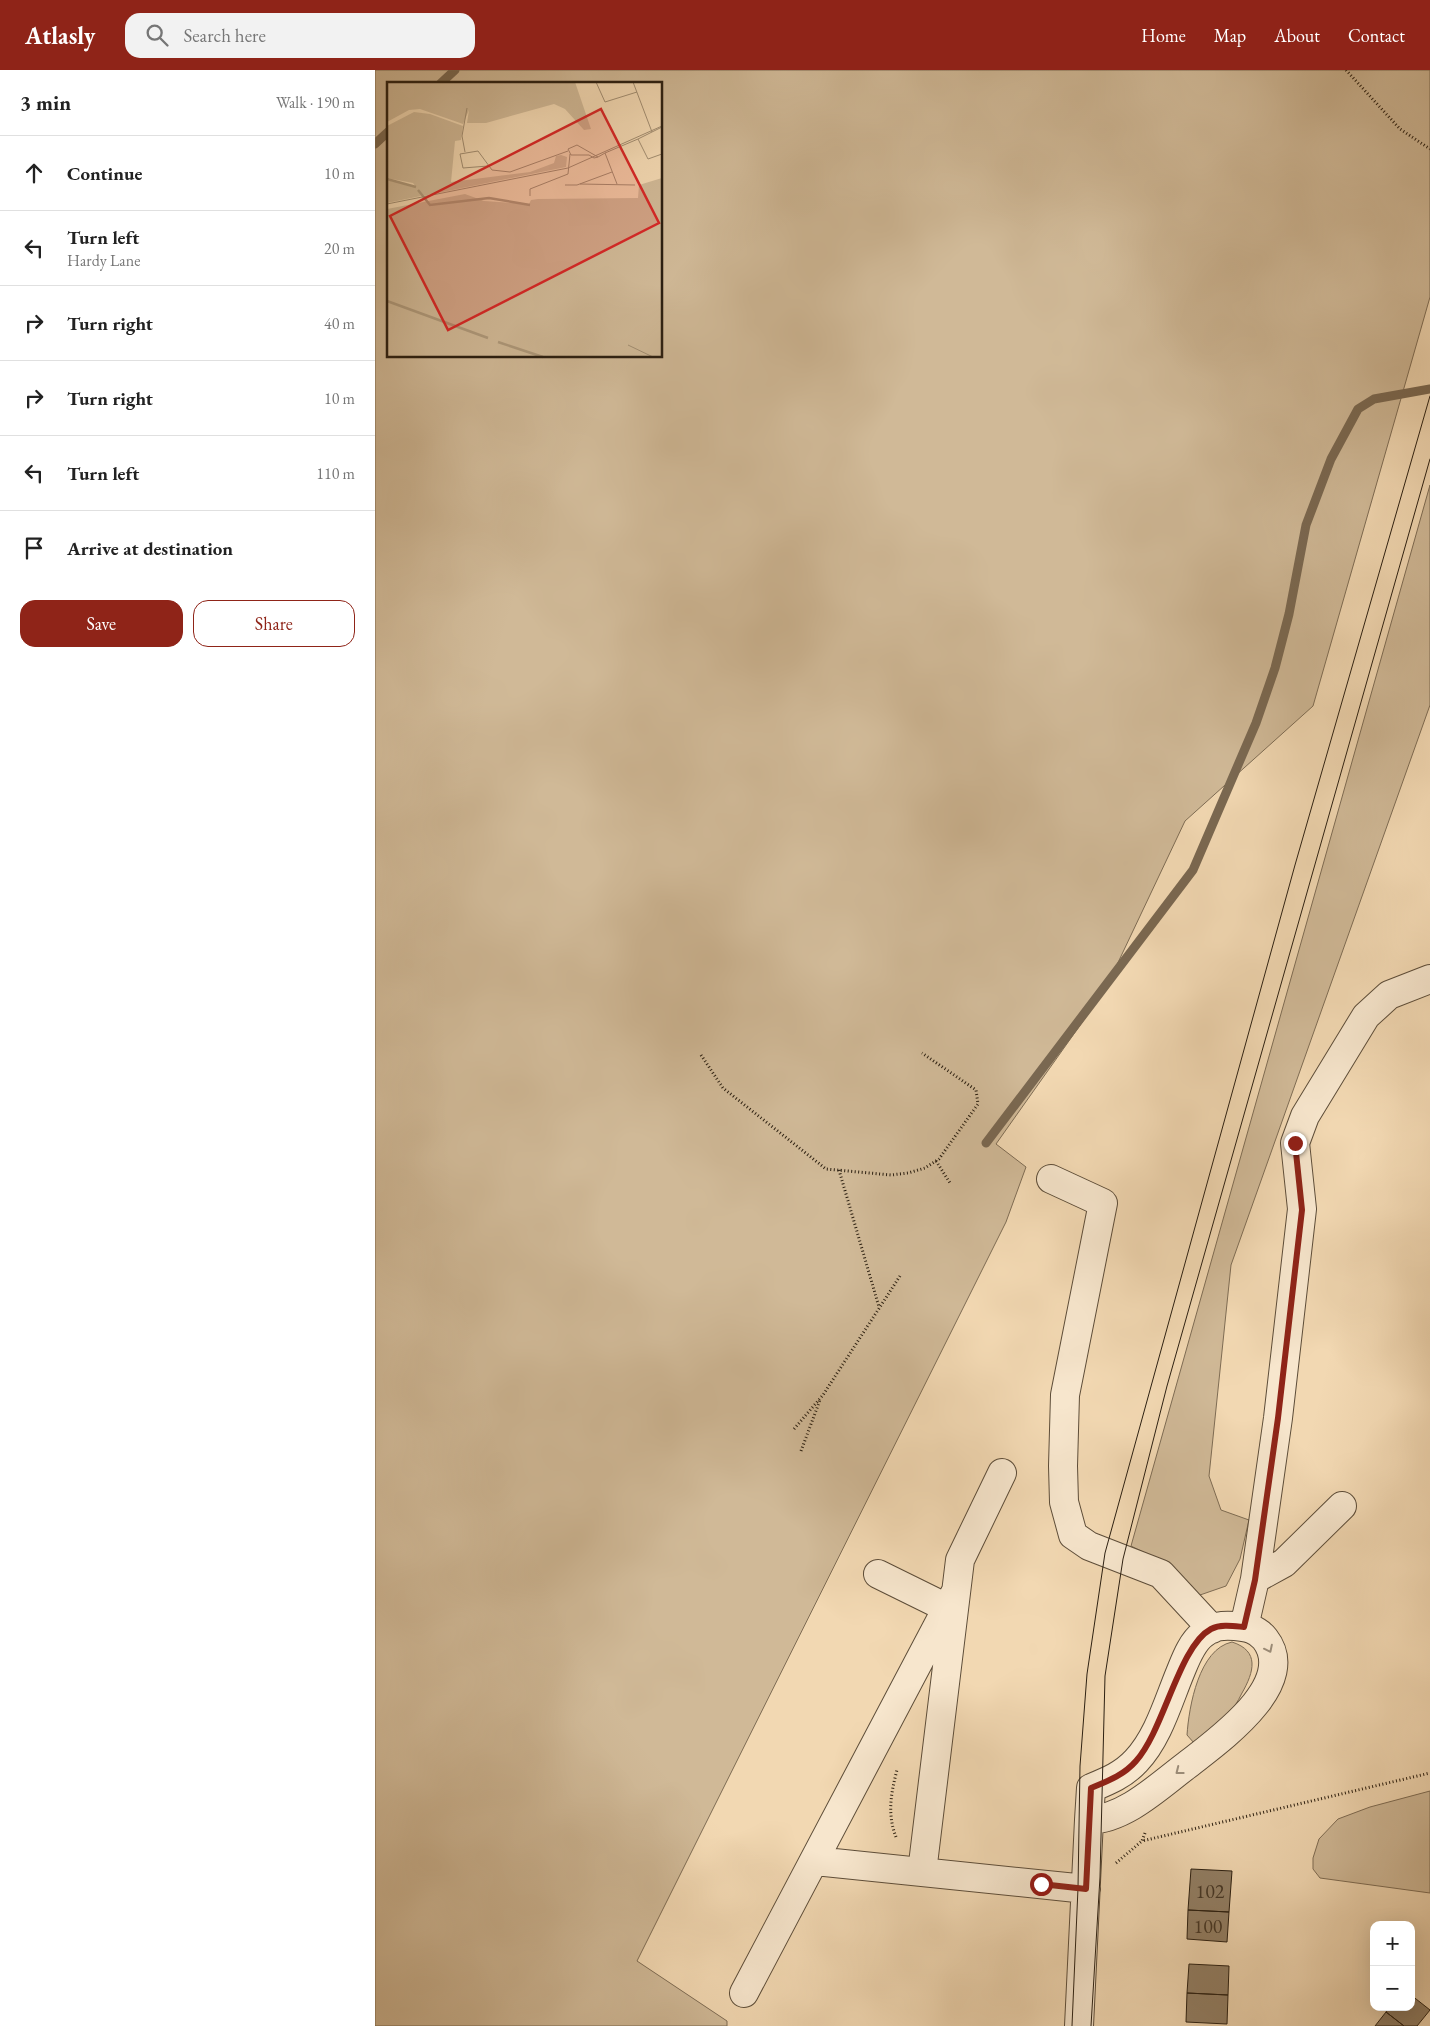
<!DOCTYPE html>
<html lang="en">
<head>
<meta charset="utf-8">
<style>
  :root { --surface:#fff; --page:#f2f2f2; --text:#222; --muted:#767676; --line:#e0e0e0; --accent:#8f2418 }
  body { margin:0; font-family:"EB Garamond",serif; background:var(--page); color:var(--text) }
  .controls { position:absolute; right:15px; bottom:15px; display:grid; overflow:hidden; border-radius:10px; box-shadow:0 5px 20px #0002 }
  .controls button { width:45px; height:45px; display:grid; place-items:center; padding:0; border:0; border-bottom:1px solid var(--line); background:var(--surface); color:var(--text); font:25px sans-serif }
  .stop { position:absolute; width:15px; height:15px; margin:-11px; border:4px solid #8f2418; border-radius:50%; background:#fff }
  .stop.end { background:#8f2418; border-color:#fff; box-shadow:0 1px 5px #0008 }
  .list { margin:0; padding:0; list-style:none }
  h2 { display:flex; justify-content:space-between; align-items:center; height:65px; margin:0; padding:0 20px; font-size:21px }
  h2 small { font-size:16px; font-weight:400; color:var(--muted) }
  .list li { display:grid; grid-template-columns:32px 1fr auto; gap:15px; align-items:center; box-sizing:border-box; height:75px; padding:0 20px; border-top:1px solid var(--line) }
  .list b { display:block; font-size:19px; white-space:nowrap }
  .list p { margin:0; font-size:16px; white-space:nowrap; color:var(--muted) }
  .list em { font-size:16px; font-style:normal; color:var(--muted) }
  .actions { display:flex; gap:10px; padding:15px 20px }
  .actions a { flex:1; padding:11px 0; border:1px solid var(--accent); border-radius:15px; text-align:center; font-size:18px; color:var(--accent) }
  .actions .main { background:var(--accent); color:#fff }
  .icon { flex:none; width:28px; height:28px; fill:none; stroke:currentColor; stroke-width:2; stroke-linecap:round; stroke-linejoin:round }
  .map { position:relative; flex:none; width:1055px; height:1956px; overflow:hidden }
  header { display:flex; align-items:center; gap:30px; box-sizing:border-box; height:70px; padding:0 25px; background:var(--accent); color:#fff }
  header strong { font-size:24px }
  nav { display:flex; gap:28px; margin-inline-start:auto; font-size:18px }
  .search { width:350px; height:45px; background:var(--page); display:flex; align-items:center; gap:12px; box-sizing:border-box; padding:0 18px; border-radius:15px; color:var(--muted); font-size:19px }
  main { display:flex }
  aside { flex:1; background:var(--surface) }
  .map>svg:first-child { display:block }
  .green { fill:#d0b997; stroke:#7e6c54; fill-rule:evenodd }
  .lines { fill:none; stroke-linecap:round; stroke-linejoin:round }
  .stream { stroke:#7a6851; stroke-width:9 }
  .building { fill:#927f65; stroke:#2b1f11 }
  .minor-casing { stroke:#5d4d39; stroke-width:30 }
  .path { stroke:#2b1f11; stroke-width:3; stroke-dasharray:1 2.5; stroke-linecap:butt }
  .minor { stroke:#f7e6cd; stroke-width:28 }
  .tram { stroke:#2b1f11; stroke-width:1 }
  .oneway { stroke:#9b8c78 }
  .route { stroke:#8f2418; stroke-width:6 }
  .labels { text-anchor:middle; stroke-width:5; stroke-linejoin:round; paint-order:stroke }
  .number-label { font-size:20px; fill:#453726 }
  .inset-river { fill:none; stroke:#ae997b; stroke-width:2.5 }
  .inset-road { fill:none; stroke:#a28e72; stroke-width:1 }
  .view { fill:#d62828; fill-opacity:0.15; stroke:#d62828; stroke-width:2.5 }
  .inset-edge { fill:none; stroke:#2b1f11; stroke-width:2.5 }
</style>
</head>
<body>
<header>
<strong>Atlasly</strong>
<div class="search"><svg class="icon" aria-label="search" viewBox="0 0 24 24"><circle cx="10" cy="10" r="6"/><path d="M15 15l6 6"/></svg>Search here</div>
<nav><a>Home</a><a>Map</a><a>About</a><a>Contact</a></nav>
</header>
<main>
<aside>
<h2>3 min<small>Walk · 190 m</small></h2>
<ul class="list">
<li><svg class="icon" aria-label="ahead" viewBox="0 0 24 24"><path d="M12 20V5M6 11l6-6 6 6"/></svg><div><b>Continue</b></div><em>10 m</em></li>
<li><svg class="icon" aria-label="left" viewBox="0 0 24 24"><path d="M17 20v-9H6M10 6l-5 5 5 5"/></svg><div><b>Turn left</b><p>Hardy Lane</p></div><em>20 m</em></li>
<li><svg class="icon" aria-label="right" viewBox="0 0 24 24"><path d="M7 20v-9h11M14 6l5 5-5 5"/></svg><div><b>Turn right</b></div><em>40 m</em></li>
<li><svg class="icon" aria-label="right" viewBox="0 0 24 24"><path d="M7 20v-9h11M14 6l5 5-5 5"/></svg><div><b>Turn right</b></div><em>10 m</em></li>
<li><svg class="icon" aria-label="left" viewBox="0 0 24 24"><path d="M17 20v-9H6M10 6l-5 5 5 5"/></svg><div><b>Turn left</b></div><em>110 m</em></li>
<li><svg class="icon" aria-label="arrive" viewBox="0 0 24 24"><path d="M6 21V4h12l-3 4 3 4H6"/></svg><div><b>Arrive at destination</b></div></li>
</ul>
<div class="actions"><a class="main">Save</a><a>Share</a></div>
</aside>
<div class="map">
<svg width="1055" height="1956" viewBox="0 0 1055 1956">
  <rect width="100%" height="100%" fill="#f2d8b2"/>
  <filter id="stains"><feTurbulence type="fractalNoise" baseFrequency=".004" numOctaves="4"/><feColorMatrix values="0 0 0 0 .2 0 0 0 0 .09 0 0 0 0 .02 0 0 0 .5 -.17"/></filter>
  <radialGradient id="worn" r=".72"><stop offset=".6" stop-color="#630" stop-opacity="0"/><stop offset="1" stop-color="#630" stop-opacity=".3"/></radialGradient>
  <path class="green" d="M0,0H1055V227L938,636L810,751L730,920L621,1074L651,1097L631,1152L262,1891L352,1951V1956H0ZM14,14H286V286H14Z
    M1055,415V635L856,1195L834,1406L846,1440L874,1450L865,1489L851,1516L825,1525L788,1492L756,1476Z
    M857,1572C885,1581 879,1602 867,1623C863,1631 857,1642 850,1649C840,1658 829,1665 819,1673L812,1665C814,1636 824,1579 857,1572Z
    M1055,1721V1823L945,1808L938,1799V1788L944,1769L963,1749L995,1737Z"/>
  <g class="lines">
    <path class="stream" d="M65,14L80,0
      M0,74L14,61
      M611,1073L818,800L881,653L900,598L914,544L931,455L956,389L983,339L999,329L1055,319"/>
  </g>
  <path class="building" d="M816,1799L857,1801L854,1842L813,1840Z
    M813,1840L854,1842L852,1872L812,1869Z
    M814,1894L854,1896L853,1925L812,1923Z
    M812,1923L853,1925L852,1954L811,1952Z
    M1036,1925L1055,1940L1042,1956H1029L1011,1942L1014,1937H1036Z
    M1011,1942L1029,1956H1000Z"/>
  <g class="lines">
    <g class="minor-casing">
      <path id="minor" d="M676,1109L728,1133L690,1325L688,1396L689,1432L698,1465L714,1476L786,1504L837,1559
        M503,1504L572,1538
        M880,1509L909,1493L967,1436
        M869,1557L880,1509L903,1348L927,1139L920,1073L930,1046L991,946L1014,925L1055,909
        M440,1791L711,1819
        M547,1802L585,1490L627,1403
        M369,1923L581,1521
        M704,1956L714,1750L716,1718C733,1711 748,1705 761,1691C783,1668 793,1632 805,1603C810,1591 816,1573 828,1564C838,1556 847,1555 860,1556C872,1557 882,1559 890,1569C925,1614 841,1672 812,1695C784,1716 750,1749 714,1750"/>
    </g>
    <path class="path" d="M971,0L1025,59L1055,79
      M326,985L348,1018L451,1099L516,1105L533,1103L550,1098L564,1089L603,1034L601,1020L547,983
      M561,1091L575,1113
      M464,1100L504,1237
      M419,1359L448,1325L525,1206
      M426,1381L445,1330
      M770,1763L767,1771L1055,1703
      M521,1767C512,1744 516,1723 522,1700
      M741,1793L767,1771"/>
    <use href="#minor" class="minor"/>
    <path class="tram" d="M697,1956L703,1818L705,1696L712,1604L730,1483L920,795L1055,326
      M716,1956L725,1807L730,1606L748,1489L792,1316L1055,389"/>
  </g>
  <defs><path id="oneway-chevron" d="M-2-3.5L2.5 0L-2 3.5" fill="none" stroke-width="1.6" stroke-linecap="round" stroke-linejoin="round" transform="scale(1.25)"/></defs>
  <g class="oneway">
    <use href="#oneway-chevron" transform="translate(894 1579) rotate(64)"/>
    <use href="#oneway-chevron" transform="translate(804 1701) rotate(142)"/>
  </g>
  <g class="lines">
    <path class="route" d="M666,1814L711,1819L716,1718C733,1711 749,1705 761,1691C789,1660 804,1576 836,1559C846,1554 858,1556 869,1557L880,1510L903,1348L927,1140L920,1073"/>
  </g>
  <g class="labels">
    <g class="number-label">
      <text x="835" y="1828">102</text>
      <text x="833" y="1863">100</text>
    </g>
  </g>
  <g transform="translate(12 12)">
    <rect width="275" height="275" fill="#f2d8b2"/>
    <path d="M0,0H188L204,47L197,48L178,27L167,22L99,41H80L82,28L76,42L33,27L22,28L0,40ZM27,30L43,32L76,44L74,58L68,59L64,100L143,90L167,81L169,74L174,73L180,75L179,85L36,114L31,108L34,114L0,121V98L29,105L26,101L0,96V44ZM275,96V275H0V127L78,112L97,119L142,122L144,118L151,117L251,116L252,103Z" fill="#d0b997"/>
    <path class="inset-river" d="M0,97L29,105M31,108L43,123L102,116L143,123M0,219L101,256M111,260L156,275"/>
    <path class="inset-road" d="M209,0L218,20L250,10M246,0L265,50M251,57L261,77L275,72M78,70L75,54L80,26M218,71L230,102M211,75L190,63L181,67L184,73H202L207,76L211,75L218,71L251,57L275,45M101,84L76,86L73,72L91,69L105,88L123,90L181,69M193,102L248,103M178,103H190L225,90M143,114V107L181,92L183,72M0,122L181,86L275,44M241,263L266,275"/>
    <path class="view" d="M214,27L272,141L61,248L3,134Z"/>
    <rect width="275" height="275" class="inset-edge"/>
  </g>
  <rect width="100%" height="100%" filter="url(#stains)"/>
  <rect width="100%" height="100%" fill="url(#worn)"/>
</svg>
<div class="controls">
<button>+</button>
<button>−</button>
</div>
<div class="stop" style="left:666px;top:1814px"></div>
<div class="stop end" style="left:920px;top:1073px"></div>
</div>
</main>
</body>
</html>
